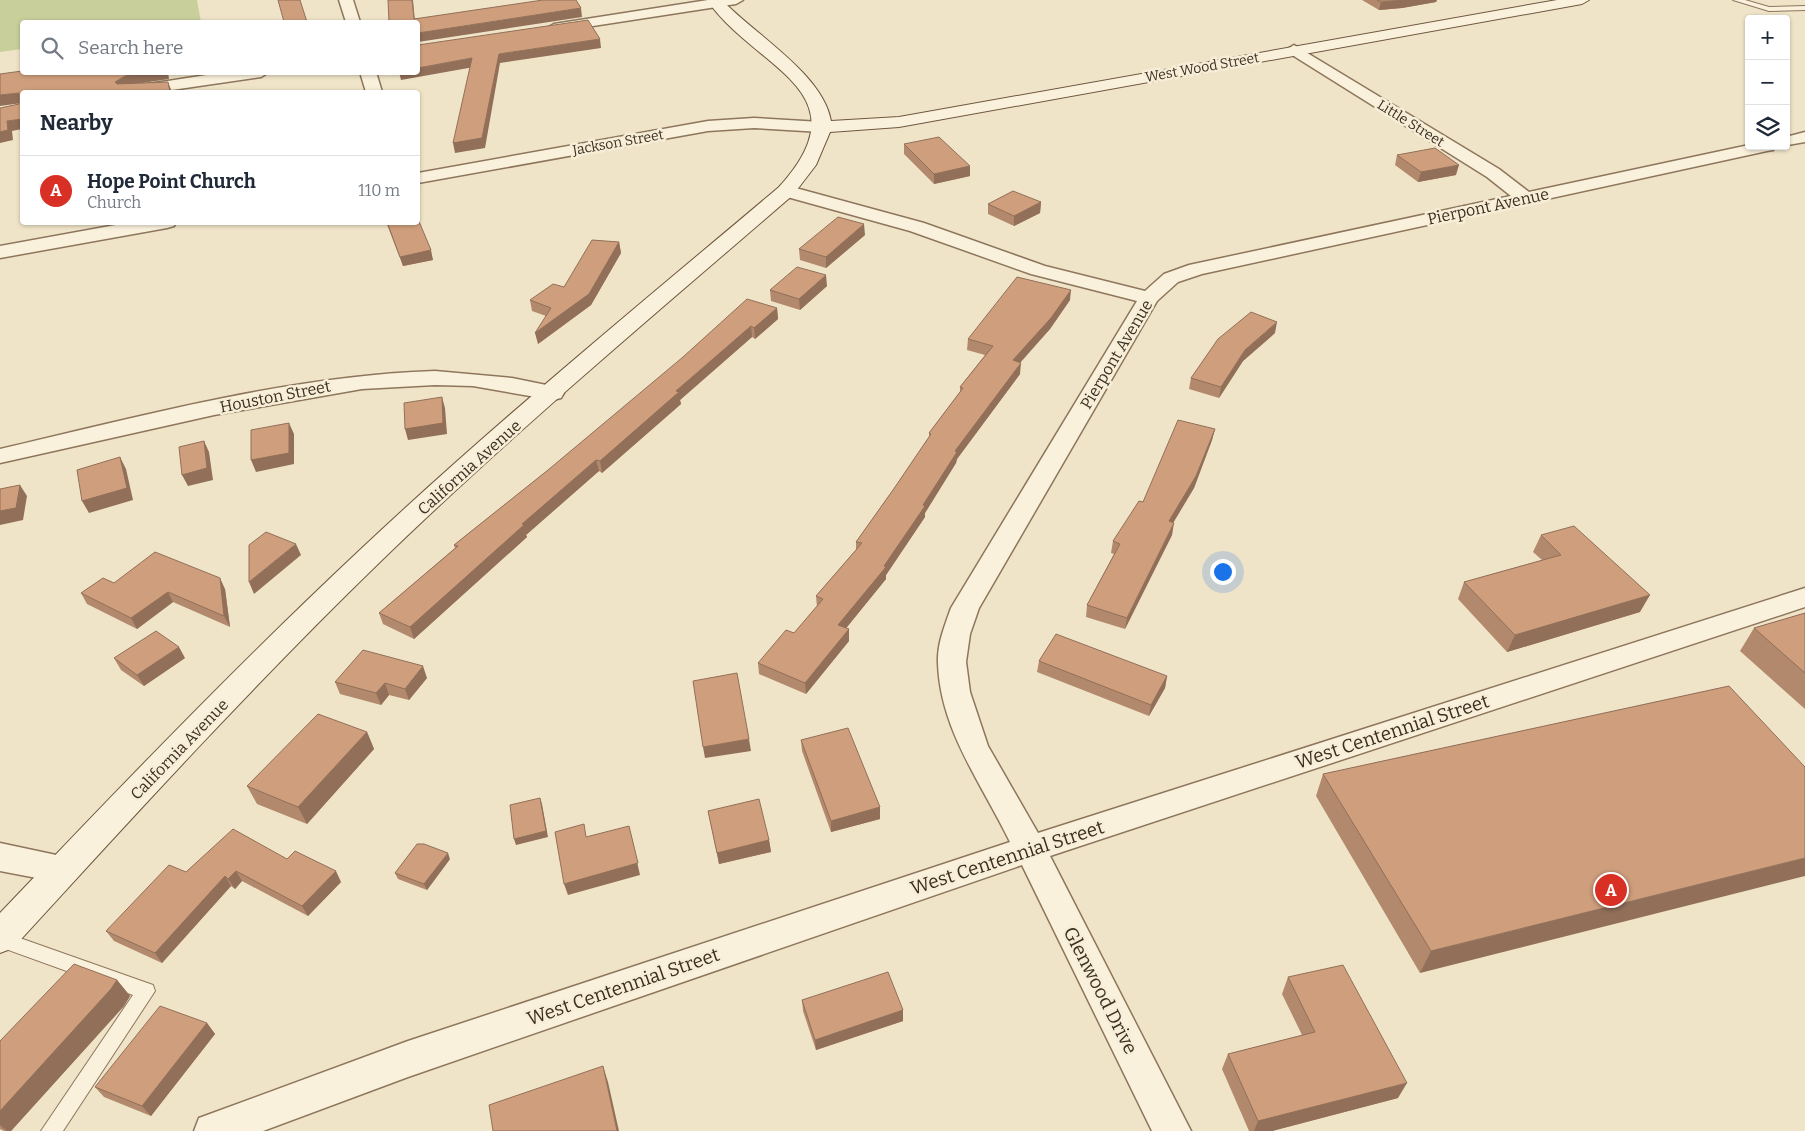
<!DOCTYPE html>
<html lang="en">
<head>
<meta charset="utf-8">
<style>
  :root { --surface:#fff; --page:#f2f2f3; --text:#1f2937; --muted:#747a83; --line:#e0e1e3; --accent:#d93025 }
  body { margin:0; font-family:Bitter,serif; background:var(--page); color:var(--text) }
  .controls { position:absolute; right:15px; top:15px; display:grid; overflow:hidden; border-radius:5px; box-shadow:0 1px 4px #0004 }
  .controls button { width:45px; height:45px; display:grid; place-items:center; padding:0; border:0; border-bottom:1px solid var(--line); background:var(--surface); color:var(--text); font:25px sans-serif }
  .you { position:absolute; left:1222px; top:571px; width:18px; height:18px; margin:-12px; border:4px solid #fff; border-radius:50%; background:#1a73e8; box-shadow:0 0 0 8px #1a73e833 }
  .badge { display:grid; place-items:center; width:32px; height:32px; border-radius:50%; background:var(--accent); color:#fff; font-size:16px; font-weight:700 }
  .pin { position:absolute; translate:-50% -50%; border:2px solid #fff; box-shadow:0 1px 5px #0006 }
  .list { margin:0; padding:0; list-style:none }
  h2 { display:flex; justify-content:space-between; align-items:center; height:65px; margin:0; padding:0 20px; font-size:21px }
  h2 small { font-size:16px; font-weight:400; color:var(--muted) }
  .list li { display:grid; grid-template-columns:32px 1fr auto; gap:15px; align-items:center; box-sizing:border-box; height:70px; padding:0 20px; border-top:1px solid var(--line) }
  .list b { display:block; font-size:19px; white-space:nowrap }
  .list p { margin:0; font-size:16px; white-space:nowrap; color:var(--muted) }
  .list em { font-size:16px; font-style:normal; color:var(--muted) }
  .icon { flex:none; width:28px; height:28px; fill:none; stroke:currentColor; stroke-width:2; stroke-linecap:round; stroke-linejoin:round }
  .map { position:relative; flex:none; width:1805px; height:1131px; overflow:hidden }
  .search { position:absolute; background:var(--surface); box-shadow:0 1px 4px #0004; left:20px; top:20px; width:400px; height:55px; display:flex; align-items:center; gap:12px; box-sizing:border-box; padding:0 18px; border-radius:5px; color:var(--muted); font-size:19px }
  .panel { position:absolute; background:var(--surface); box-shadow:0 1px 4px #0004; left:20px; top:90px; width:400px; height:135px; border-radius:5px }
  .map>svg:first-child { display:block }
  .green { fill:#c9cf9b }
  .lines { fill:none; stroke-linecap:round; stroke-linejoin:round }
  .lane-casing { stroke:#8d765c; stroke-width:2 }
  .street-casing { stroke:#8d765c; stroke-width:3 }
  .secondary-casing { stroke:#6f573f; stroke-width:2 }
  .lane { fill:#faf1dc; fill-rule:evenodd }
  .street { fill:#faf1dc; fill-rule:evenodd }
  .secondary { fill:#faf1dc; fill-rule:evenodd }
  .wall { fill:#b2896c }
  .shaded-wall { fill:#916f58 }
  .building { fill:#cf9f7d; stroke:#916f58 }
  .labels { text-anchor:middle; stroke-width:5; stroke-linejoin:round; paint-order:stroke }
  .far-street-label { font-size:14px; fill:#3d2e20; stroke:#f7eed8 }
  .street-label { font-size:16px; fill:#3d2e20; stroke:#f7eed8 }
  .near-street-label { font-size:19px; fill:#3d2e20; stroke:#f7eed8 }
</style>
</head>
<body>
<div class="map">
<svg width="1805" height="1131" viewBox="0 0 1805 1131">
  <rect width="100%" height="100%" fill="#f0e4c8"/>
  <path class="green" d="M0,0H197L201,22H22V49L0,52Z"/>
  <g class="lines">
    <g class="lane-casing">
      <path id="lane" d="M1733,0H1745L1769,7L1805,6V10L1769,11Z
        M0,931L153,985L155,991L63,1131H41L133,995L0,947Z"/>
    </g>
    <g class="street-casing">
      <path id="street" d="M339,0H353L360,22H346Z
        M708,0H743L736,4L554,32L547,28L554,24Z
        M1294,45L1499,169L1529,192L1749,145L1776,146L1773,150L1767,151L1202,274L1178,282L1157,301L979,608L970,634L966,662L970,692L988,746L1038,833L1805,588V607L1050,856L1191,1131H1152L1022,865L408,1077L263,1131H194L199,1118L408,1041L1010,842C982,784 940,730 938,663C937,644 945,625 951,608L1137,301L1031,274L910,231L780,195L777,191L780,187H792L924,223L1045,266L1145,291L1164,274L1189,265L1511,196L1487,177L1289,53L1286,50Z
        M226,72H269L261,77L158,92H121L129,87Z
        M360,72H376L382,92H366Z
        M754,118L821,122L827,123L829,127L827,131L821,132L754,128L708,131L418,183V173L708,121Z
        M1805,132V142L1782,146H1786V137Z
        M132,222H176L174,226L167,228L0,258V246Z
        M435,371L512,378L561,388L564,393L561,398L553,400L473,386L435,385L362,389L214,415L0,463V449C142,416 288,376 435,371Z
        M0,843L75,859L79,869L75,879L63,883L0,871Z"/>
    </g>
    <g class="secondary-casing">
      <path id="secondary" d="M707,0H722C754,34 823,74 831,121L899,117L1557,0H1589L1582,4L899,127L830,132L816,165L793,195C654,315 513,433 381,561C253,685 133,817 13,948L0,953V913C118,789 237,665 362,548C496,422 639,305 779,187C867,90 754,69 707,0Z"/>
    </g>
    <use href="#lane" class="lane"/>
    <use href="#street" class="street"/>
    <use href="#secondary" class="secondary"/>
  </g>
  <path class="wall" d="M1362,0H1437L1436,2L1402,8L1379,10Z
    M904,144L970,166V176L934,184L904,154Z
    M1397,155L1456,175L1418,182L1395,165Z
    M1041,202L1040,213L1014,226L988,214V204Z
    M386,222H418L433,260L403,266Z
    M865,235L826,268L800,260L799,249Z
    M619,242L621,253L591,305L538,344L546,316L532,311L530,300L564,287Z
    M827,286L800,310L771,301L770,290Z
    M1070,300L1050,329L1020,362V374L957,459L956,463L925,513V517L886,575V579L846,628L849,629V641L806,694L759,674L758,663L794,633L817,607L816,596L856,550V542L893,490L929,437V433L960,392V387L985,355L967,350L968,339Z
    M777,308L778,319L755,339L752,337L680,400L681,404L602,473L599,471L526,535L527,537L414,639L383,624L379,613L455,548L454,545L548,470Z
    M1275,333L1243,361L1219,398L1189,389L1191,378Z
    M1215,429L1212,440L1194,488L1173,523L1172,535L1125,629L1086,617L1087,605L1114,554L1111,553L1113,541L1143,502Z
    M1541,535L1640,612L1507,652L1458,599L1464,582L1542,560L1533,552Z
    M114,583L225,589L230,627L173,602L137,629L87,604L81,593Z
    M1805,613V709L1740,651L1754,628Z
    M114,658H185L144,686L121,670Z
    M1039,661L1167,676L1165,688L1149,716L1037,672Z
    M427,678L409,700L389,695L381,705L340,694L335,682Z
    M1729,686L1420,973L1316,796L1323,774Z
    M367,732L374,749L307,824L257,804L247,786Z
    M801,740L880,819L831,832L802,751Z
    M708,811L769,840L771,852L719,864Z
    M287,859L341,882L308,916L242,881L235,889L231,886L162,963L114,941L106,931L186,872Z
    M450,859L427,890L398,879L395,873Z
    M1288,977L1398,1098L1272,1131H1249L1222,1069L1228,1054L1302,1035L1282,994Z
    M117,980L130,996L124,1006L11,1131H4L0,1129V1041Z
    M802,1000L903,1021L816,1050L803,1011Z
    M207,1023L215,1034L151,1116L104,1097L95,1087Z"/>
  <path class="shaded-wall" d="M412,0H413L415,22L414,19Z
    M1406,0H1437L1436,2L1402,8L1379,10L1381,2Z
    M581,8L582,17L418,42V45V33Z
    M600,39L601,48L500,63L485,148L455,153L453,143L499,54Z
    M472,58L474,67L401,80L399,72H418V68Z
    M145,72H168L169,79L129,85L119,92L115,82L125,76Z
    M168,82L172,92H170Z
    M19,93L22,103L0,106V95Z
    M22,119V129L12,131L13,140L0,143V132L7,121Z
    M1459,165L1456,175L1418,182L1421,172Z
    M970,166V176L934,184V174Z
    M1041,202L1040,213L1014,226V216Z
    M864,224L865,235L826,268V257Z
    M619,242L621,253L591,305L538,344L535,333Z
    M431,250L433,260L403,266L400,257Z
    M826,275L827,286L800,310L799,299Z
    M1071,290L1070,300L1050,329L1012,372L1013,360Z
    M777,308L778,319L755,339L754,328Z
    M1277,322L1275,333L1243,361L1219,398L1221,387L1245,350Z
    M751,326L752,337L680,400L681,404L602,473L600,461L676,391Z
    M1021,363L1020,374L957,459L956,463L925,513V517L886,575V579L839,637L838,625L884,566L955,451Z
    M442,397L445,408L447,434L408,440L405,429Z
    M289,423L294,434V464L256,472L251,460Z
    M1215,429L1212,440L1194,488L1167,533L1169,521Z
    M204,441L209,452L213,480L188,486L182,475Z
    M120,457L126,469L133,500L89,513L82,501Z
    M596,460L599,471L526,535L527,537L414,639L410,627L522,524Z
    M20,485L27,496L23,520L0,525V511Z
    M1174,523L1172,535L1125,629L1127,618Z
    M296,544L301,555L254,594L249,582Z
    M220,578L225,589L230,627L224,616Z
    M168,592L173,602L137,629L131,618Z
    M1650,595L1640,612L1507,652L1515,635Z
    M849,629V641L806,694L805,683Z
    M179,647L185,658L144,686L137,675Z
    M423,666L427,678L409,700L405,689Z
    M1167,676L1165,688L1149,716L1151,705Z
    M385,683L389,695L381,705L376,693Z
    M367,732L374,749L307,824L298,807Z
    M749,739L751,751L705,758L703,747Z
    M540,798L542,804L548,837L516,845L514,839Z
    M880,807V819L831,832V821Z
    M629,826L640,875L568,895L564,884Z
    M769,840L771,852L719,864L717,853Z
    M448,853L450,859L427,890L424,884Z
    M1805,858V876L1420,973L1431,951Z
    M236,871L242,881L235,889L228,879Z
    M336,871L341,882L308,916L302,906Z
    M225,876L231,886L162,963L155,953Z
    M117,980L130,996L124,1006L11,1131H7L0,1125V1111Z
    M903,1010V1021L816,1050L815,1040Z
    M207,1023L215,1034L151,1116L142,1106Z
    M603,1066L608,1082L619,1131H617Z
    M1407,1083L1398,1098L1272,1131H1254L1258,1121Z"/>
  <path class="building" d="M278,0H300L307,22H284Z
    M388,0H412L414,19L543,0H576L581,8L418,33V22H387H389Z
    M1377,0H1406L1381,2Z
    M588,20L600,39L499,54L482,138L453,143L472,58L418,68V45Z
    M22,71V72H145L125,76L115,82L117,84L168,82L170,92H22V119L7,121L8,130L0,132V108L19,104V93L0,95V74Z
    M939,137L970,166L934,174L904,144Z
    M1435,148L1459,165L1421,172L1397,155Z
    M1013,191L1041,202L1014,216L988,204Z
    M838,217L864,224L826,257L799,249Z
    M418,219L431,250L400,257L387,222H418Z
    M592,240L619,242L589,294L535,333L551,308L530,300L553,284L564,287Z
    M797,267L826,275L799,299L770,290Z
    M1017,277L1071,290L1051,318L1013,360L1021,363L955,451L957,452L923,505L925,506L884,566L886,567L838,625L849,629L805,683L758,663L786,630L794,633L823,599L816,596L862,543L856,542L893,490L931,434L929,433L963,388L960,387L993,346L968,339Z
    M747,299L777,308L754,328L751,326L676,391L679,392L600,461L596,460L522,524L524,525L410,627L379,613L458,546L454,545L548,470L683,357Z
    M1251,312L1277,322L1245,350L1221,387L1191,378L1218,339Z
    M442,397L443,423L405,429L404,403Z
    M1178,420L1215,429L1196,476L1169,521L1174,523L1127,618L1087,605L1120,544L1113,541L1139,501L1143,502Z
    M289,423V453L251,460V430Z
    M204,441L207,468L182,475L179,447Z
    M120,457L127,488L82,501L77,470Z
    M20,485L16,508L0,511V489Z
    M1574,526L1650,595L1515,635L1464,582L1561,555L1541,535Z
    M266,532L296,544L249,582V545Z
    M155,552L220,578L224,616L168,592L131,618L81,593L103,578L114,583Z
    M1805,613V673L1754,628Z
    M156,631L179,647L137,675L114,658Z
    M1056,634L1167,676L1151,705L1039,661Z
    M363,650L423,666L405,689L385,683L376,693L335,682Z
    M737,673L749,739L703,747L693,681Z
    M1729,686L1805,767V858L1431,951L1323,774Z
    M318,714L367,732L298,807L247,786Z
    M848,728L880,807L831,821L801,740Z
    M540,798L546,831L514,839L510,805Z
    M759,799L769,840L717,853L708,811Z
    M584,824L586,837L629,826L638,863L564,884L555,832Z
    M233,829L287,859L295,851L336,871L302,906L236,871L228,879L225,876L155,953L106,931L169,865L186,872Z
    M417,844H424L448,853L424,884L395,873Z
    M74,964L117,980L111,989L0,1111V1041Z
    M1343,965L1407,1083L1258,1121L1228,1054L1315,1032L1288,977Z
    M888,972L903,1010L815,1040L802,1000Z
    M160,1006L207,1023L142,1106L95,1087Z
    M603,1066L617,1131H493L489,1105Z"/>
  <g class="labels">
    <g class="far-street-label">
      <text transform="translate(1202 67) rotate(-10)" y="5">West Wood Street</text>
      <text transform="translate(1411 123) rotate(32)" y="5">Little Street</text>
      <text transform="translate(618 142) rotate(-10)" y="5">Jackson Street</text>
    </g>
    <g class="street-label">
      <text transform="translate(1488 206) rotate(-12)" y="6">Pierpont Avenue</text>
      <text transform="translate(1116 354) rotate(-59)" y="6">Pierpont Avenue</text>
      <text transform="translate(275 396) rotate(-11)" y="6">Houston Street</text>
      <text transform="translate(469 467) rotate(-42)" y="6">California Avenue</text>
      <text transform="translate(179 749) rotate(-46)" y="6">California Avenue</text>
    </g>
    <g class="near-street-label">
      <text transform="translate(1392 731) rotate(-18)" y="7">West Centennial Street</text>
      <text transform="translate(1007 857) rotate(-18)" y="7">West Centennial Street</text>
      <text transform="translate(623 986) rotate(-19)" y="7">West Centennial Street</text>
      <text transform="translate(1101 990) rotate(63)" y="7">Glenwood Drive</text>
    </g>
  </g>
</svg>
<div class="controls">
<button>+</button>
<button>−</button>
<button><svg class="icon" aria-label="layers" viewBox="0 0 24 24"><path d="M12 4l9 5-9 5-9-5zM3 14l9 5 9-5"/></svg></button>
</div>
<div class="you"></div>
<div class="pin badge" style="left:1611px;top:890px">A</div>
<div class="search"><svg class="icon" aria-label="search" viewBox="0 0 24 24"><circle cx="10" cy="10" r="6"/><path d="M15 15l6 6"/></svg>Search here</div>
<section class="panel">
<h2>Nearby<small></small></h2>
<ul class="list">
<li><span class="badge">A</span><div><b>Hope Point Church</b><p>Church</p></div><em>110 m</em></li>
</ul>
</section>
</div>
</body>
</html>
